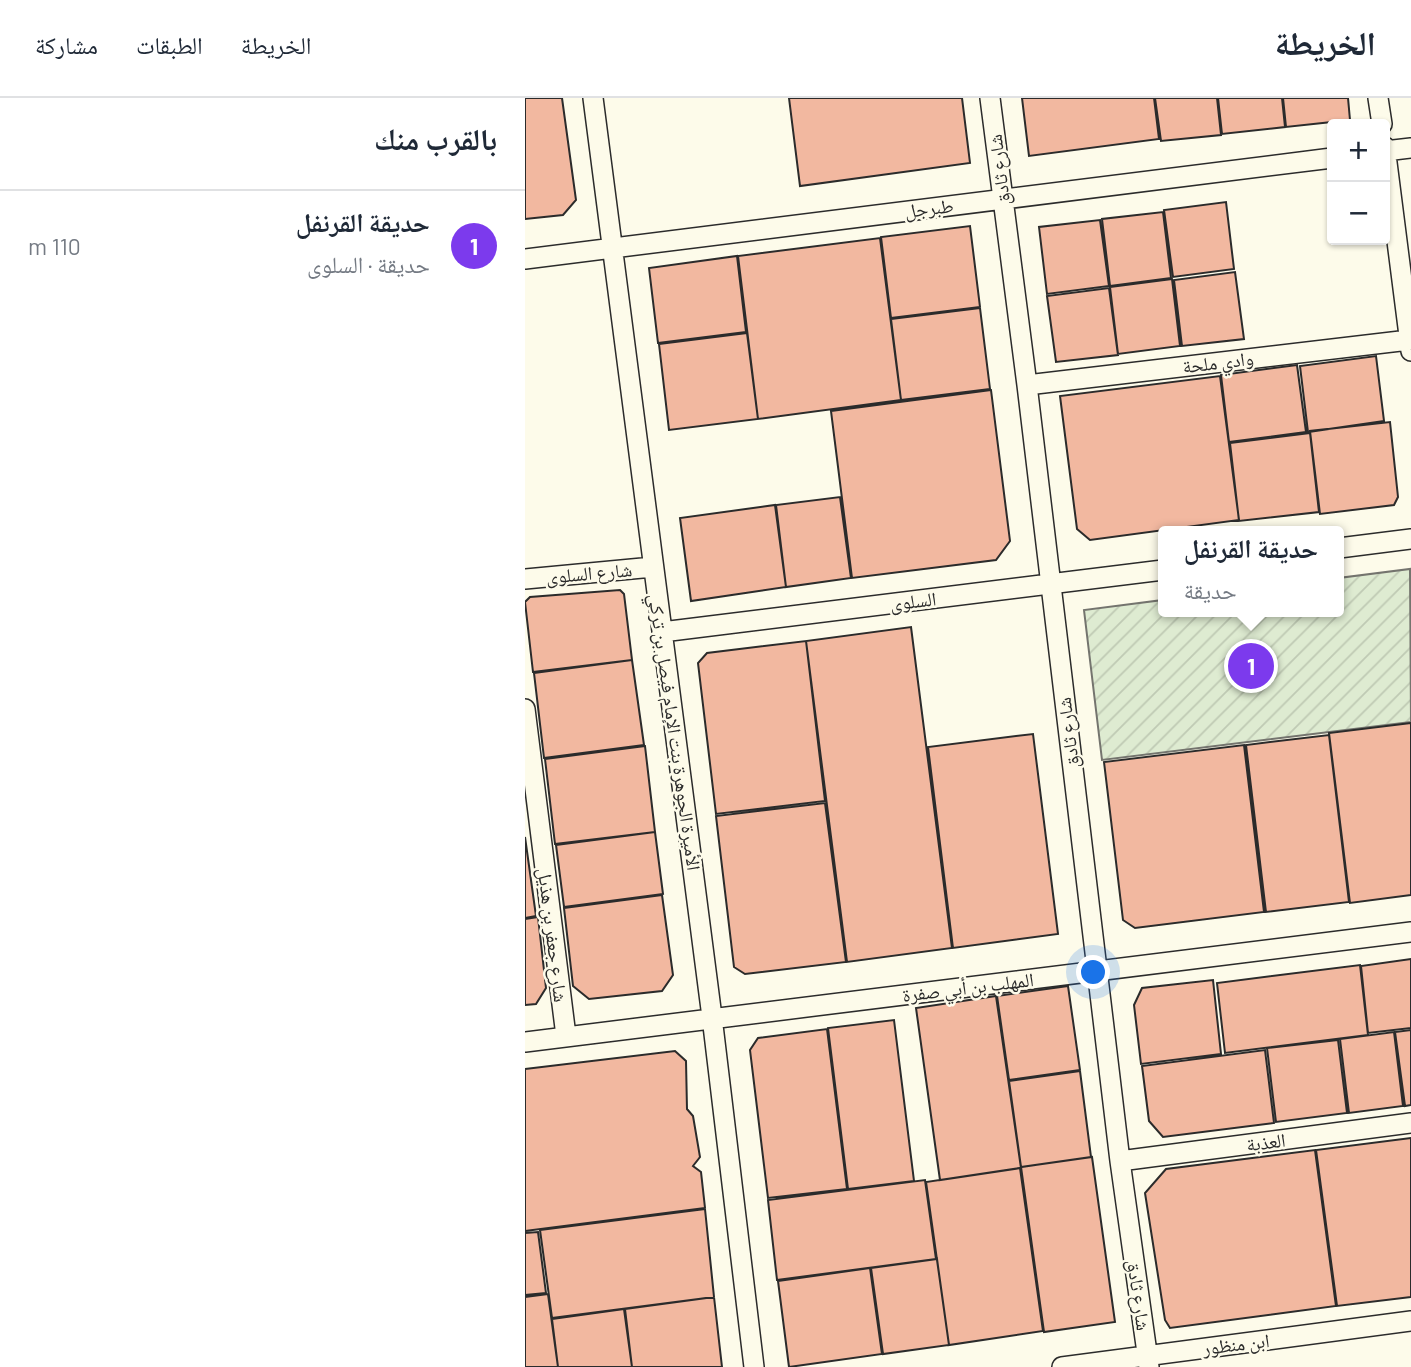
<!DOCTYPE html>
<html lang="ar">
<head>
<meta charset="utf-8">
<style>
  :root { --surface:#fff; --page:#f6f6f7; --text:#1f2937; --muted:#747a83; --line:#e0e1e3; --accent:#7c3aed }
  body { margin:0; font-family:Barlow,"Noto Naskh Arabic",sans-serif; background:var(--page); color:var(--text); direction:rtl }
  .controls { position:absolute; right:21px; top:21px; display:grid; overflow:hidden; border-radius:7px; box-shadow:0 2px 5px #0004 }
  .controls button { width:63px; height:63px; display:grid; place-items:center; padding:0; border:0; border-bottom:2px solid var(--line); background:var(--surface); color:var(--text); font:35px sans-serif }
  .you { position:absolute; left:569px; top:875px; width:24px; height:24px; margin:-18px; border:5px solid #fff; border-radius:50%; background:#1a73e8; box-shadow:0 0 0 10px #1a73e833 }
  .badge { display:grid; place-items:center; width:46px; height:46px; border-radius:50%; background:var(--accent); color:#fff; font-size:23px; font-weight:700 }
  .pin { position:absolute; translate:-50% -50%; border:4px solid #fff; box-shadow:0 2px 7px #0006 }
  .popup { position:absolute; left:633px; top:428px; width:186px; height:91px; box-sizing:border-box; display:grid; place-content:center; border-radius:7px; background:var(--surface); filter:drop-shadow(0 2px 5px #0005); font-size:23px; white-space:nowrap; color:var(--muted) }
  .popup b { font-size:26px; color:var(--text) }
  .popup::after { content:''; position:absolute; left:50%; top:100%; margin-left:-14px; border:14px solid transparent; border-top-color:var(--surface) }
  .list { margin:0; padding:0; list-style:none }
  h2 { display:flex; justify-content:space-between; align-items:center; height:91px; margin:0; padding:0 28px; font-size:30px }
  h2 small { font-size:23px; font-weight:400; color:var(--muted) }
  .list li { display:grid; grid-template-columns:46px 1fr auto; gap:21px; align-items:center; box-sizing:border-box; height:112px; padding:0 28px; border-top:2px solid var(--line) }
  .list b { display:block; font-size:26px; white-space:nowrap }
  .list p { margin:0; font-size:23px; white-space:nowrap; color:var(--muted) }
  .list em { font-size:23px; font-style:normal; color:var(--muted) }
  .map { position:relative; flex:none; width:886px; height:1269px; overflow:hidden; direction:ltr }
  header { display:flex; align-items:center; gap:42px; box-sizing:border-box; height:98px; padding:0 35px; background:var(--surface); border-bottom:2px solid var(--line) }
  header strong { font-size:33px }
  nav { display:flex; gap:38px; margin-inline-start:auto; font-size:24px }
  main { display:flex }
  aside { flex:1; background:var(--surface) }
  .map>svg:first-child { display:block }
  .garden { fill:url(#garden-furrows); stroke:#74746e; stroke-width:2 }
  .building { fill:#f2b8a0; stroke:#2b2b2b; stroke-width:2 }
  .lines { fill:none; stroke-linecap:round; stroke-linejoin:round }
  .street-casing { stroke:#2b2b2b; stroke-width:22 }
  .street { stroke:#fdfbea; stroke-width:19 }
  .labels { text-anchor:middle; stroke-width:5; stroke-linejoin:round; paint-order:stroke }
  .street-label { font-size:19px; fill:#2b2b2b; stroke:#fdfbea }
</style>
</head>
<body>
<header>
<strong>الخريطة</strong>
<nav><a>الخريطة</a><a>الطبقات</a><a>مشاركة</a></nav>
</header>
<main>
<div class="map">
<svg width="886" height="1269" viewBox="0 0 886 1269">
  <defs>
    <pattern id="garden-furrows" width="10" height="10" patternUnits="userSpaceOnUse" patternTransform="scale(1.75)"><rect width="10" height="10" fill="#deebd1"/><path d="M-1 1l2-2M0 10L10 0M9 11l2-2" fill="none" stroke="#bfcab4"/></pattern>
  </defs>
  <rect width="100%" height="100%" fill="#fdfbea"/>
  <path class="garden" d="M885,471L886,624L577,662L559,512L638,502V514H814V480Z"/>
  <path class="building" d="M0,0H37L51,102L38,117L0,121Z
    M264,0H437L445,65L275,88Z
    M497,0H629L634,41L504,58Z
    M630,0H692L696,37L636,43Z
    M693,0H757L760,29L697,36Z
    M758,0H823L825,22L761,29Z
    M701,104L709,171L648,179L639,112Z
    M638,114L646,180L585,188L577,121Z
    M575,122L584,188L522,196L514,129Z
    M445,128L455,209L366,220L356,139Z
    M355,140L376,302L233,321L213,158Z
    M212,158L221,234L133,245L124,170Z
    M710,174L719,241L657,248L649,182Z
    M647,181L655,248L593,256L585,189Z
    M584,190L593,257L531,264L522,198Z
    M455,210L465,291L376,302L366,221Z
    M222,235L233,321L144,332L134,246Z
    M851,258L859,323L783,334L775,268Z
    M772,267L781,334L704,344L696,277Z
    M695,278L714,422L565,442L552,431L535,298Z
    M466,292L485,443L471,462L327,480L306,313Z
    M865,324L873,399L869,407L795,416L785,333Z
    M785,335L794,414L714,423L705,345Z
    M315,399L326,480L261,489L251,407Z
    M250,407L261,489L166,503L155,420Z
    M95,492L99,496L107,562L8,574L0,504L5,499Z
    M386,529L427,850L322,864L281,543Z
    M281,543L300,703L191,716L173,565L182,555Z
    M107,562L119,647L19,660L9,575Z
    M886,625V797L825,805L804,635Z
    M508,636L533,836L428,850L403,649Z
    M804,637L824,804L741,814L721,647Z
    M719,647L739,814L610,830L598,822L579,664Z
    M120,648L130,734L30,746L20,661Z
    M300,705L321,864L220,876L209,869L191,718Z
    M130,734L138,796L39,809L31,747Z
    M0,739L11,818L0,820Z
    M137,797L148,877L137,893L64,901L48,888L39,810Z
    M13,819L21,890L11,906L0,907V821Z
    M886,861V930L843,935L836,868Z
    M835,867L843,937L700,955L692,885Z
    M688,882L696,956L616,966L609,907L617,890Z
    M543,888L555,972L484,982L472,898Z
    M471,898L496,1070L415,1082L391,910Z
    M369,922L389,1083L323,1091L303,930Z
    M302,931L322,1091L243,1100L225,952L233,940Z
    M886,932V1007L880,1008L870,934Z
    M869,934L878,1008L824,1015L815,941Z
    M813,942L822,1015L751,1024L742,950Z
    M740,952L749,1025L638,1039L624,1023L617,968Z
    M150,953L161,963L162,1011L168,1018L175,1059L168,1068L176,1074L180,1110L0,1133V971Z
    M555,973L566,1059L496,1069L484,983Z
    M886,1040V1199L812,1208L791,1052Z
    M790,1052L811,1208L645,1230L640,1222L620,1095L641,1071Z
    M567,1059L590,1224L519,1234L496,1069Z
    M495,1070L518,1233L424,1247L401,1084Z
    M400,1082L411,1161L252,1182L243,1102Z
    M180,1111L189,1199L27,1220L15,1132Z
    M13,1134L21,1195L0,1197V1135Z
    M412,1161L424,1247L358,1256L346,1170Z
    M345,1170L357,1256L264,1269L253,1183Z
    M23,1196L33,1269H0V1199Z
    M189,1199L197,1269H107L100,1211Z
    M99,1211L107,1269H33L27,1221Z"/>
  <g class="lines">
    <g class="street-casing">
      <path id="street" d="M68,0L187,919L229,1269
        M465,0L502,287L595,1063L624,1269
        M853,0L857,26
        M860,49L886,253
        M860,53L886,50
        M0,161L807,60
        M502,287L884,242
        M814,450L886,441
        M0,481L128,469
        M137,534L638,472
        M0,611L41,938
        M0,944L886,834
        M595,1063L886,1025
        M537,1269L886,1223"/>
    </g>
    <use href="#street" class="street"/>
  </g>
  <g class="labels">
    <g class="street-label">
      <text transform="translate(474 72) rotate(-97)" y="7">شارع ثادق</text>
      <text transform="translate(404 110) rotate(-7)" y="7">طبرجل</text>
      <text transform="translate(693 264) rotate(-7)" y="7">وادي ملحة</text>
      <text transform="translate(64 475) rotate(-5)" y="7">شارع السلوى</text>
      <text transform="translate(388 503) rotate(-7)" y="7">السلوى</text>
      <text transform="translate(150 634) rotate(82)" y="7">الأميرة الجوهرة بنت الإمام فيصل بن تركي</text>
      <text transform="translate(543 635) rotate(-97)" y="7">شارع ثادق</text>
      <text transform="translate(28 837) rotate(83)" y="7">شارع جعفر بن هذيل</text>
      <text transform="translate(443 889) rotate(-7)" y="7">المهلب بن أبي صفرة</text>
      <text transform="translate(741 1044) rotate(-7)" y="7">العذبة</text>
      <text transform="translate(614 1197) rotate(82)" y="7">شارع ثادق</text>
      <text transform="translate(711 1246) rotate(-7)" y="7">ابن منظور</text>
    </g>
  </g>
</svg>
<div class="controls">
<button>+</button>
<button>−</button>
</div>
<div class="you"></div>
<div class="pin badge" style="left:726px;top:568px">1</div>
<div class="popup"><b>حديقة القرنفل</b>حديقة</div>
</div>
<aside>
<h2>بالقرب منك<small></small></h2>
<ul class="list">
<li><span class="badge">1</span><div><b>حديقة القرنفل</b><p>حديقة · السلوى</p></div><em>110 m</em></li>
</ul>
</aside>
</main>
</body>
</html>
